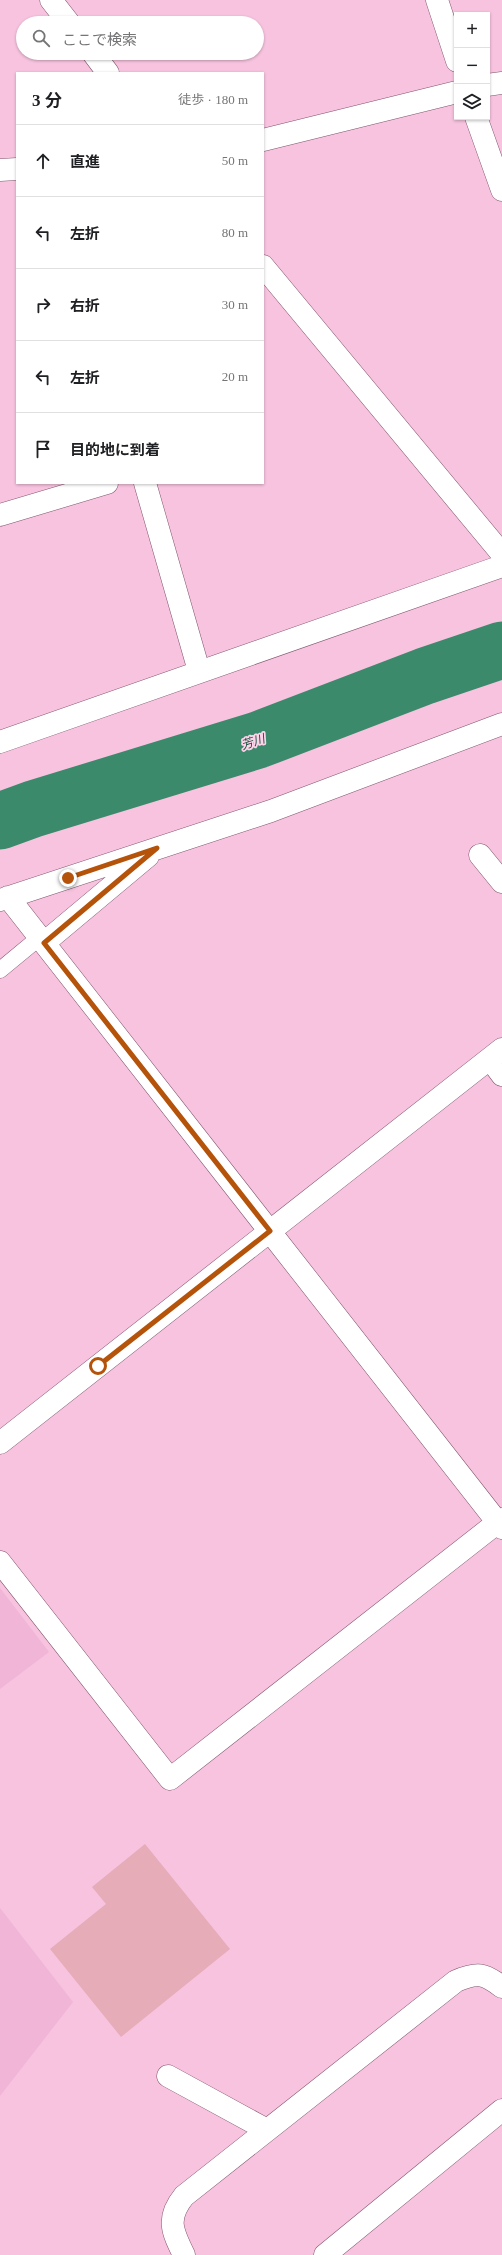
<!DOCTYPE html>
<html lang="ja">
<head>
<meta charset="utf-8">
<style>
  :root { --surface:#fff; --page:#f2f2f2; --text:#202124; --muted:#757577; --line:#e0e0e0 }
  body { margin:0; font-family:"Times New Roman","Noto Sans JP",serif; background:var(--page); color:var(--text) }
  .controls { position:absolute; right:12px; top:12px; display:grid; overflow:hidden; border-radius:0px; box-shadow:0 1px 3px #0004 }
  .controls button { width:36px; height:36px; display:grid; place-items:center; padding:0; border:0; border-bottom:1px solid var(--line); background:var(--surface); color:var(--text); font:20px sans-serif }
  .stop { position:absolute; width:12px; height:12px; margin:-9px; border:3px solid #b45309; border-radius:50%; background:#fff }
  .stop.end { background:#b45309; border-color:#fff; box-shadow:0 1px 4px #0008 }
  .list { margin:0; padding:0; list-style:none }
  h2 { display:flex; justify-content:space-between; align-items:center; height:52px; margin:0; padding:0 16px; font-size:17px }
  h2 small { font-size:13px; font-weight:400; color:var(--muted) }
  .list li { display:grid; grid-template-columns:26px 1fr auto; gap:12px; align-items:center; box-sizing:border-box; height:72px; padding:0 16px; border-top:1px solid var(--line) }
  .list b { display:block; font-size:15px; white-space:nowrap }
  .list em { font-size:13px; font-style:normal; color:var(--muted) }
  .icon { flex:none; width:22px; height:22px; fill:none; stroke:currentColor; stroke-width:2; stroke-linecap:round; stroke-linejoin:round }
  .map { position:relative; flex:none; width:502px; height:2255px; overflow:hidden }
  .search { position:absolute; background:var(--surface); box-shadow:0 1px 3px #0004; left:16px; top:16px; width:248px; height:44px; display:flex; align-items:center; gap:10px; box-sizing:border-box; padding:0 14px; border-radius:22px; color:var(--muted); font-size:15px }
  .panel { position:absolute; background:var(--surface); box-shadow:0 1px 3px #0004; left:16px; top:72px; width:248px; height:412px; border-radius:0px }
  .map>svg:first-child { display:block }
  .built { fill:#f1b6d7 }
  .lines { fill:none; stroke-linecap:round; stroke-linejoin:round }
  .river { stroke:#3c8a6c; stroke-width:57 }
  .building { fill:#e6acb8 }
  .service-casing { stroke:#81556e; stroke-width:17 }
  .minor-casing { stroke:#81556e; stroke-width:23 }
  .tertiary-casing { stroke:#81556e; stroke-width:23 }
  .service { stroke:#fff; stroke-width:16 }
  .minor { stroke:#fff; stroke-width:22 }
  .tertiary { stroke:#fff; stroke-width:22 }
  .route { stroke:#b45309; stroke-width:5 }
  .labels { text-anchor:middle; stroke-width:3.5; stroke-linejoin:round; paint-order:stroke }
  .water-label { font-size:12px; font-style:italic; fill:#0f4e39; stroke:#fed3ea }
</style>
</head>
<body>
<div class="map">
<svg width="502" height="2255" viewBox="0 0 502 2255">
  <rect width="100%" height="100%" fill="#f7c3df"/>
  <path class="built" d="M0,1588L49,1652L0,1689Z
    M0,1908L73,2002L0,2096Z"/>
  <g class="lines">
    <path class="river" d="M0,821L33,809L258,740L425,676L502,650"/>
  </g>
  <path class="building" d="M145,1844L230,1949L121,2037L50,1949L106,1904L92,1887Z"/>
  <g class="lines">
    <g class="service-casing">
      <path id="service" d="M0,970L40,937"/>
    </g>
    <g class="minor-casing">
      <path id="minor" d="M437,0L457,61
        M487,85L502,83
        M476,117L502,190
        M263,140L457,92
        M0,170L17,169
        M145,483L199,671
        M0,515L107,483
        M480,855L502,882
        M8,897L502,1528
        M0,900L271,811L502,724
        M44,943L148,856
        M490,1059L502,1075
        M0,1443L502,1049
        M0,1562L170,1779L502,1519
        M168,2076L267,2130
        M184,2255C172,2231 166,2218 184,2196L456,1981C477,1972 484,1973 502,1987
        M325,2255L502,2110"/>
    </g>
    <g class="tertiary-casing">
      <path id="tertiary" d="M51,0L69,23
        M93,53L108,73
        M263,266L502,554
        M0,742L502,566"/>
    </g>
    <use href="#service" class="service"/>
    <use href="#minor" class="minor"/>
    <use href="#tertiary" class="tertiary"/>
  </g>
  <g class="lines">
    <path class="route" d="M68,878L157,848L44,943L270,1231L98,1366"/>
  </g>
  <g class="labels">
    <g class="water-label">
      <text transform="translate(253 742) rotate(-18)" y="4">芳川</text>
    </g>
  </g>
</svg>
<div class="controls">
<button>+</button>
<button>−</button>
<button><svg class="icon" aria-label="layers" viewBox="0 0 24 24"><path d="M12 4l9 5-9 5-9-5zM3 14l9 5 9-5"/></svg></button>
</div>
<div class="stop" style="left:98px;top:1366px"></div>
<div class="stop end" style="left:68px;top:878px"></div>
<div class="search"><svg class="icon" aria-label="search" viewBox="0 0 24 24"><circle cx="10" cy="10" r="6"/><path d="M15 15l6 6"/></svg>ここで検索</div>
<section class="panel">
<h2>3 分<small>徒歩 · 180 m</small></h2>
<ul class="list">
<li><svg class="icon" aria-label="ahead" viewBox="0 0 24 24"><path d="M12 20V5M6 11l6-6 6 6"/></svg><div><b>直進</b></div><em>50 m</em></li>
<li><svg class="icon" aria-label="left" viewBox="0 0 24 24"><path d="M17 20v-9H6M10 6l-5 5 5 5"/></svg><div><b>左折</b></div><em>80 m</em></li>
<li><svg class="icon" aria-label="right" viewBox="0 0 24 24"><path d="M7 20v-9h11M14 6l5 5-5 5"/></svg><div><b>右折</b></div><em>30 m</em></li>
<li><svg class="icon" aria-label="left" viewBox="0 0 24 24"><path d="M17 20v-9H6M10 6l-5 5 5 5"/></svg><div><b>左折</b></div><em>20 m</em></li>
<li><svg class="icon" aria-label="arrive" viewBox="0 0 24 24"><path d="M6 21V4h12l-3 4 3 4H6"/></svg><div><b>目的地に到着</b></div></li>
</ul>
</section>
</div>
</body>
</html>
